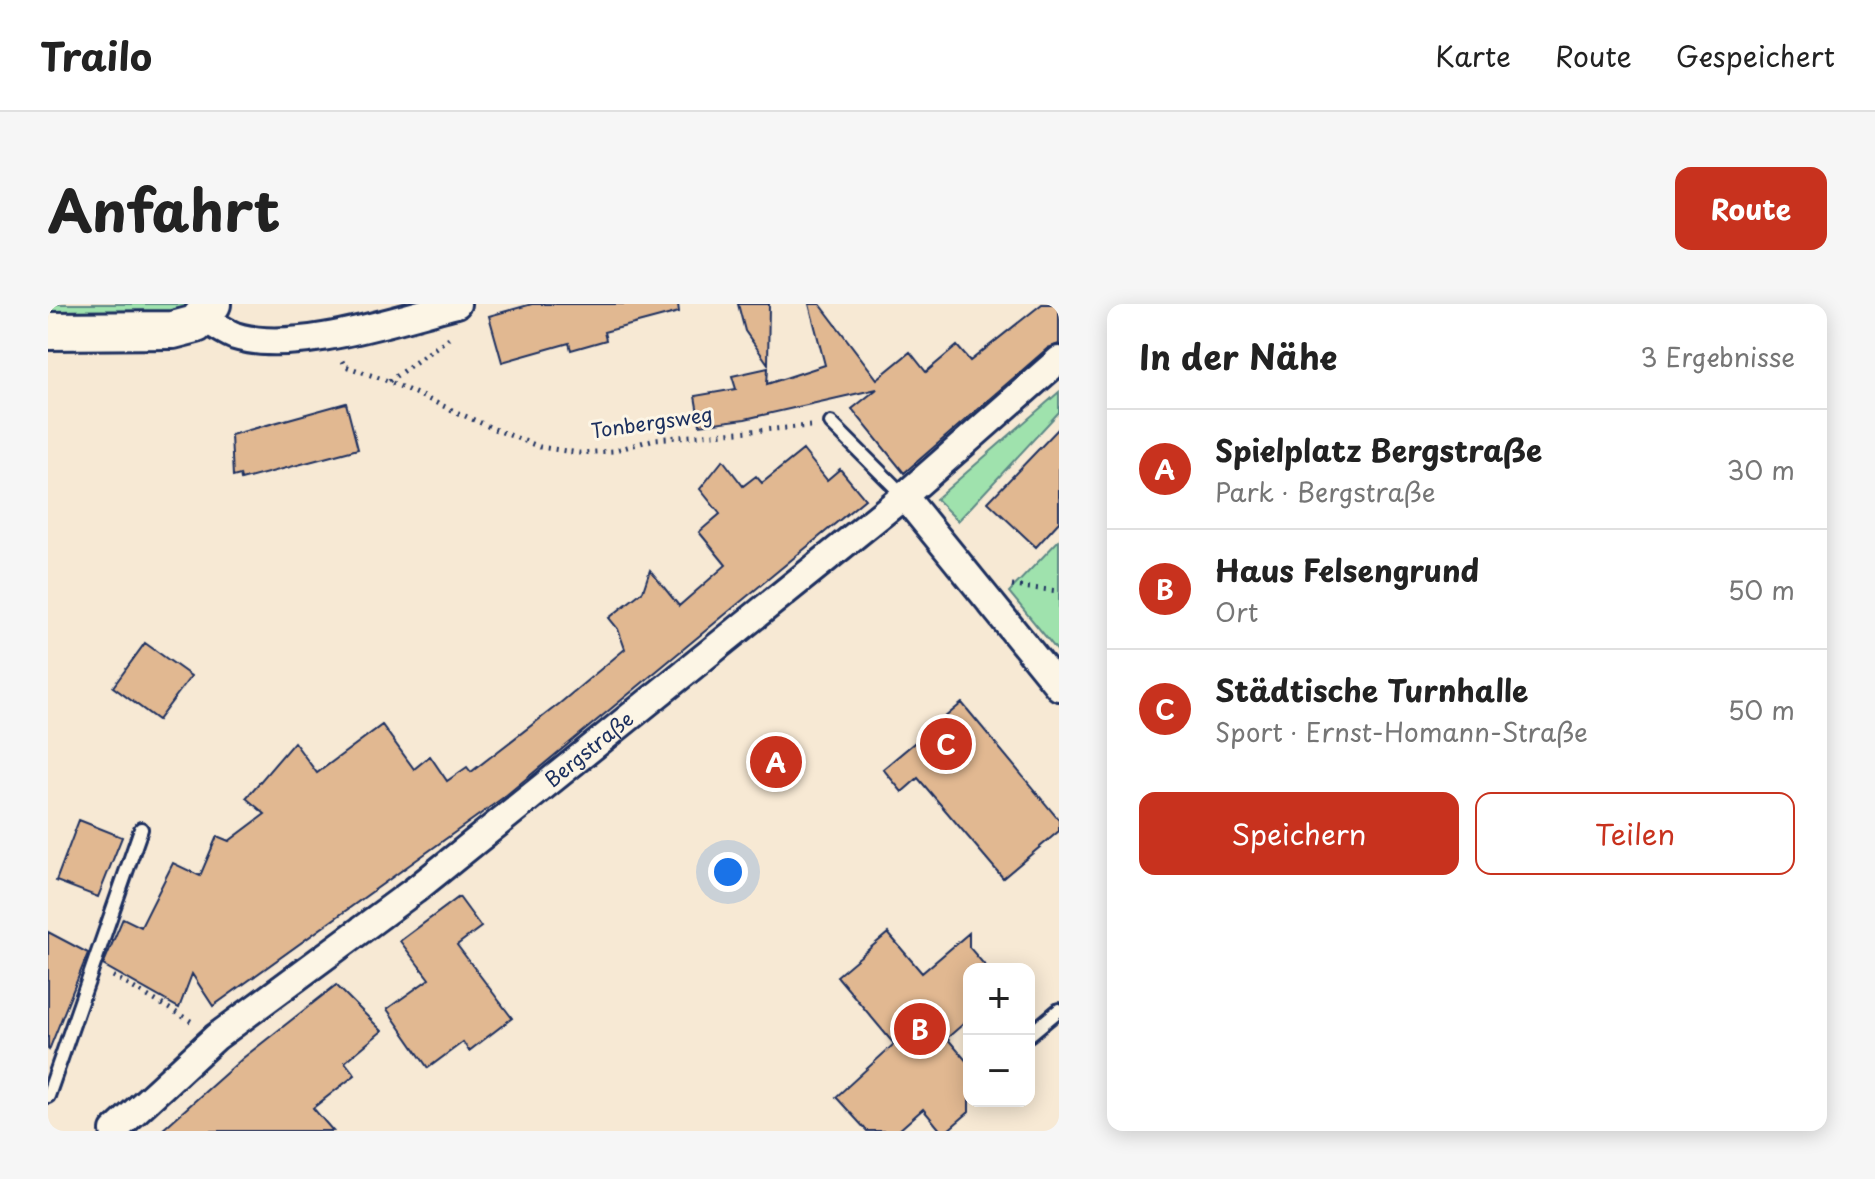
<!DOCTYPE html>
<html lang="de">
<head>
<meta charset="utf-8">
<style>
  :root { --surface:#fff; --page:#f6f6f6; --text:#222; --muted:#767676; --line:#e0e0e0; --accent:#c8321e }
  body { margin:0; font-family:"Playpen Sans",sans-serif; background:var(--page); color:var(--text) }
  .controls { position:absolute; right:24px; bottom:24px; display:grid; overflow:hidden; border-radius:16px; box-shadow:0 4px 20px #0003 }
  .controls button { width:72px; height:72px; display:grid; place-items:center; padding:0; border:0; border-bottom:2px solid var(--line); background:var(--surface); color:var(--text); font:40px sans-serif }
  .you { position:absolute; left:680px; top:568px; width:28px; height:28px; margin:-20px; border:6px solid #fff; border-radius:50%; background:#1a73e8; box-shadow:0 0 0 12px #1a73e833 }
  .badge { display:grid; place-items:center; width:52px; height:52px; border-radius:50%; background:var(--accent); color:#fff; font-size:26px; font-weight:700 }
  .pin { position:absolute; translate:-50% -50%; border:4px solid #fff; box-shadow:0 2px 8px #0006 }
  .list { margin:0; padding:0; list-style:none }
  h2 { display:flex; justify-content:space-between; align-items:center; height:104px; margin:0; padding:0 32px; font-size:34px }
  h2 small { font-size:26px; font-weight:400; color:var(--muted) }
  .list li { display:grid; grid-template-columns:52px 1fr auto; gap:24px; align-items:center; box-sizing:border-box; height:120px; padding:0 32px; border-top:2px solid var(--line) }
  .list b { display:block; font-size:30px; white-space:nowrap }
  .list p { margin:0; font-size:26px; white-space:nowrap; color:var(--muted) }
  .list em { font-size:26px; font-style:normal; color:var(--muted) }
  .actions { display:flex; gap:16px; padding:24px 32px }
  .actions a { flex:1; padding:18px 0; border:2px solid var(--accent); border-radius:16px; text-align:center; font-size:28px; color:var(--accent) }
  .actions .main { background:var(--accent); color:#fff }
  .map { position:relative; flex:none; width:1011px; height:827px; overflow:hidden; border-radius:16px }
  header { display:flex; align-items:center; gap:48px; box-sizing:border-box; height:112px; padding:0 40px; background:var(--surface); border-bottom:2px solid var(--line) }
  header strong { font-size:38px }
  nav { display:flex; gap:44px; margin-inline-start:auto; font-size:28px }
  .intro { display:flex; align-items:center; justify-content:space-between; box-sizing:border-box; height:192px; padding:0 48px }
  h1 { margin:0; font-size:56px }
  .button { padding:20px 36px; border-radius:16px; background:var(--accent); color:#fff; font-size:28px; font-weight:700 }
  main { display:flex; gap:48px; padding:0 48px }
  aside { flex:1; background:var(--surface); border-radius:16px; box-shadow:0 4px 20px #0003 }
  .map>svg:first-child { display:block }
  .green { fill:#9fe2ad; stroke:#5d8886; stroke-width:2 }
  .building { fill:#e1b891; stroke:#1b2f5e; stroke-width:2 }
  .lines { fill:none; stroke-linecap:round; stroke-linejoin:round }
  .lane-casing { stroke:#1b2f5e; stroke-width:18 }
  .street-casing { stroke:#1b2f5e; stroke-width:32 }
  .secondary-casing { stroke:#1b2f5e; stroke-width:42 }
  .path { stroke:#1b2f5e; stroke-width:5; stroke-dasharray:2 6; stroke-linecap:butt }
  .lane { stroke:#fcf5e5; stroke-width:12 }
  .street { stroke:#fcf5e5; stroke-width:26 }
  .secondary { stroke:#fcf5e5; stroke-width:36 }
  .labels { text-anchor:middle; stroke-width:6; stroke-linejoin:round; paint-order:stroke }
  .street-label { font-size:20px; fill:#1b2f5e; stroke:#fcf5e5 }
</style>
</head>
<body>
<header>
<strong>Trailo</strong>
<nav><a>Karte</a><a>Route</a><a>Gespeichert</a></nav>
</header>
<div class="intro"><h1>Anfahrt</h1><a class="button">Route</a></div>
<main>
<div class="map">
<svg width="1011" height="827" viewBox="0 0 1011 827">
  <rect width="100%" height="100%" fill="#f7e9d4"/>
  <filter id="ink" filterUnits="userSpaceOnUse"><feTurbulence type="fractalNoise" baseFrequency=".0125" numOctaves="2"/><feDisplacementMap in="SourceGraphic" scale="16" xChannelSelector="R" yChannelSelector="G"/><feConvolveMatrix kernelMatrix="1 2 1 2 8 2 1 2 1" color-interpolation-filters="sRGB"/></filter>
  <g filter="url(#ink)">
    <path class="green" d="M0,0H149L124,12L0,15Z
      M1011,88V108L910,217L888,195Z
      M1011,236V349L961,288Z"/>
    <path class="building" d="M484,0H630L631,8L556,28L558,36L523,46L521,39L454,58L441,12Z
      M690,0H721L720,60L697,27Z
      M761,0H772L829,75L862,48L878,68L909,42L922,57L994,0H1011V40L1000,44L856,169L804,105L829,85L697,115L652,121L647,92L688,85L684,72L720,64L719,80L777,61Z
      M298,99L310,145L193,176L192,171L185,173L183,131Z
      M1011,124V218L988,243L940,198Z
      M755,146L779,176L792,165L817,195L456,493L165,702L144,670L131,704L55,661L75,614L93,623L125,559L152,572L169,532L181,537L217,510L198,494L246,438L269,469L334,421L366,465L382,452L399,477L419,463L423,468L511,400L577,345L570,325L561,314L595,287L602,266L631,302L678,261L651,228L672,210L652,185L675,156L695,182L708,172L714,179Z
      M97,339L143,372L110,416L65,383Z
      M914,399L1011,516V527L955,574L870,474L854,488L835,465Z
      M31,516L74,533L50,593L8,577Z
      M411,593L433,623L409,641L464,714L421,747L415,738L380,764L339,705L381,675L352,637Z
      M0,628L40,649L1,746L0,745Z
      M840,629L874,669L921,629V643L940,665H921V715L899,734L921,760V808L899,827H893L875,805L850,827H819L788,793L846,740L789,672Z
      M288,681L334,727L297,758L307,771L265,804L285,827H113L195,754Z"/>
    <g class="lines">
      <g class="lane-casing">
        <path id="lane" d="M783,119L856,192
          M981,731L1011,706
          M0,792L93,525"/>
      </g>
      <g class="street-casing">
        <g id="street">
          <path d="M155,13C165,20 176,28 187,32C246,51 349,15 409,0"/>
          <path d="M856,192L1011,383"/>
          <path id="s1" d="M66,827L168,733L367,586L856,192L1011,56"/>
        </g>
      </g>
      <g class="secondary-casing">
        <path id="secondary" d="M0,27L125,26L148,20L164,0"/>
      </g>
      <path class="path" d="M294,57L297,62L340,77L446,125L492,143L531,149L565,147L607,135L762,122
        M341,77L401,34
        M964,282L1011,287
        M65,672L146,719"/>
      <use href="#lane" class="lane"/>
      <use href="#street" class="street"/>
      <use href="#secondary" class="secondary"/>
    </g>
  </g>
  <g class="labels">
    <g class="street-label">
      <text transform="translate(604 119) rotate(-8)" y="7">Tonbergsweg</text>
      <text dy="7" stroke="none"><textPath href="#s1" startOffset="610">Bergstraße</textPath></text>
    </g>
  </g>
</svg>
<div class="controls">
<button>+</button>
<button>−</button>
</div>
<div class="you"></div>
<div class="pin badge" style="left:728px;top:458px">A</div>
<div class="pin badge" style="left:872px;top:725px">B</div>
<div class="pin badge" style="left:898px;top:440px">C</div>
</div>
<aside>
<h2>In der Nähe<small>3 Ergebnisse</small></h2>
<ul class="list">
<li><span class="badge">A</span><div><b>Spielplatz Bergstraße</b><p>Park · Bergstraße</p></div><em>30 m</em></li>
<li><span class="badge">B</span><div><b>Haus Felsengrund</b><p>Ort</p></div><em>50 m</em></li>
<li><span class="badge">C</span><div><b>Städtische Turnhalle</b><p>Sport · Ernst-Homann-Straße</p></div><em>50 m</em></li>
</ul>
<div class="actions"><a class="main">Speichern</a><a>Teilen</a></div>
</aside>
</main>
</body>
</html>
